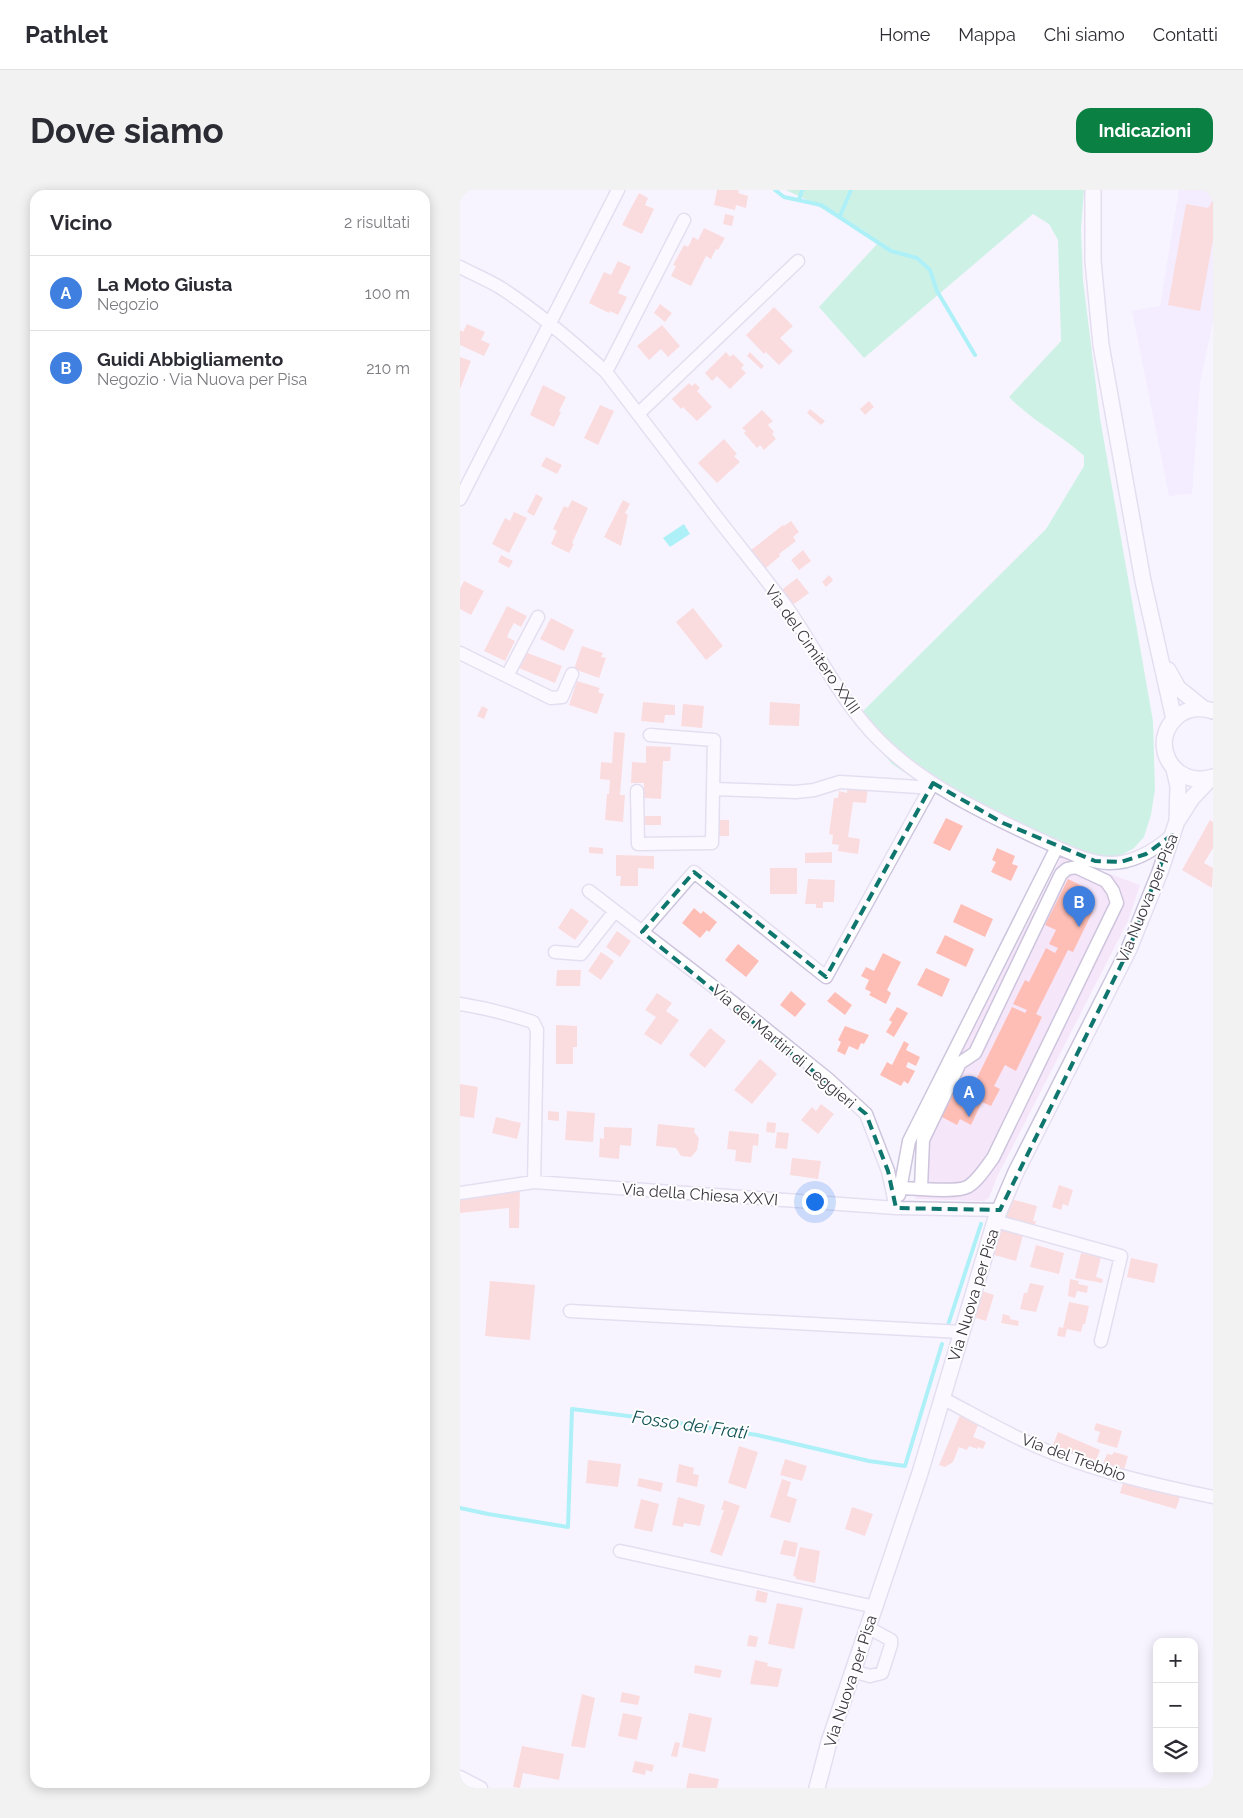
<!DOCTYPE html>
<html lang="it">
<head>
<meta charset="utf-8">
<style>
  :root { --surface:#fff; --page:#f2f2f3; --text:#2b2b33; --muted:#7c7c81; --line:#e1e1e2; --accent:#0b8043 }
  body { margin:0; font-family:Raleway,sans-serif; background:var(--page); color:var(--text) }
  .controls { position:absolute; right:15px; bottom:15px; display:grid; overflow:hidden; border-radius:10px; box-shadow:0 2px 12px #0003 }
  .controls button { width:45px; height:45px; display:grid; place-items:center; padding:0; border:0; border-bottom:1px solid var(--line); background:var(--surface); color:var(--text); font:25px sans-serif }
  .you { position:absolute; left:354px; top:1011px; width:18px; height:18px; margin:-12px; border:4px solid #fff; border-radius:50%; background:#1a73e8; box-shadow:0 0 0 8px #1a73e833 }
  .badge { display:grid; place-items:center; width:32px; height:32px; border-radius:50%; background:var(--accent); color:#fff; font-size:16px; font-weight:700 }
  .pin { position:absolute; translate:-50% -41px; filter:drop-shadow(0 1px 2px #0008) }
  .pin::after { content:''; position:absolute; top:26px; width:18px; height:15px; background:inherit; clip-path:polygon(0 0,100% 0,50% 100%) }
  .list { margin:0; padding:0; list-style:none }
  h2 { display:flex; justify-content:space-between; align-items:center; height:65px; margin:0; padding:0 20px; font-size:21px }
  h2 small { font-size:16px; font-weight:400; color:var(--muted) }
  .list li { display:grid; grid-template-columns:32px 1fr auto; gap:15px; align-items:center; box-sizing:border-box; height:75px; padding:0 20px; border-top:1px solid var(--line) }
  .list b { display:block; font-size:19px; white-space:nowrap }
  .list p { margin:0; font-size:16px; white-space:nowrap; color:var(--muted) }
  .list em { font-size:16px; font-style:normal; color:var(--muted) }
  .icon { flex:none; width:28px; height:28px; fill:none; stroke:currentColor; stroke-width:2; stroke-linecap:round; stroke-linejoin:round }
  .map { position:relative; flex:none; width:753px; height:1598px; overflow:hidden; border-radius:15px }
  header { display:flex; align-items:center; gap:30px; box-sizing:border-box; height:70px; padding:0 25px; background:var(--surface); border-bottom:1px solid var(--line) }
  header strong { font-size:24px }
  nav { display:flex; gap:28px; margin-inline-start:auto; font-size:18px }
  .intro { display:flex; align-items:center; justify-content:space-between; box-sizing:border-box; height:120px; padding:0 30px }
  h1 { margin:0; font-size:35px }
  .button { padding:12px 22px; border-radius:15px; background:var(--accent); color:#fff; font-size:18px; font-weight:700 }
  main { display:flex; gap:30px; padding:0 30px }
  aside { flex:1; background:var(--surface); border-radius:15px; box-shadow:0 2px 12px #0003 }
  .map>svg:first-child { display:block }
  .commercial { fill:#f6e6f9 }
  .built { fill:#ede4fe }
  .green { fill:#9ceec7 }
  .water { fill:#56ecef }
  .lines { fill:none; stroke-linecap:round; stroke-linejoin:round }
  .stream { stroke:#56ecef; stroke-width:4 }
  .building { fill:#febeb5 }
  .minor-casing { stroke:#cdc4dd; stroke-width:15 }
  .major-casing { stroke:#cdc4dd; stroke-width:18 }
  .minor { stroke:#fff; stroke-width:12 }
  .major { stroke:#fff; stroke-width:15 }
  .marked { fill:none; stroke:#0f766e; stroke-width:4; stroke-dasharray:10 6; stroke-linejoin:round }
  .labels { text-anchor:middle; stroke-width:4; stroke-linejoin:round; paint-order:stroke }
  .street-label { font-size:16px; fill:#3a3640; stroke:#fff }
  .water-label { font-size:18px; font-style:italic; fill:#105153; stroke:#fff }
</style>
</head>
<body>
<header>
<strong>Pathlet</strong>
<nav><a>Home</a><a>Mappa</a><a>Chi siamo</a><a>Contatti</a></nav>
</header>
<div class="intro"><h1>Dove siamo</h1><a class="button">Indicazioni</a></div>
<main>
<aside>
<h2>Vicino<small>2 risultati</small></h2>
<ul class="list">
<li><span class="badge" style="background:#3f7fe0">A</span><div><b>La Moto Giusta</b><p>Negozio</p></div><em>100 m</em></li>
<li><span class="badge" style="background:#3f7fe0">B</span><div><b>Guidi Abbigliamento</b><p>Negozio · Via Nuova per Pisa</p></div><em>210 m</em></li>
</ul>
</aside>
<div class="map">
<svg width="753" height="1598" viewBox="0 0 753 1598">
  <rect width="100%" height="100%" fill="#f8f4ff"/>
  <path class="commercial" d="M602,666L680,695L668,731L537,987L529,1008L524,1011L455,1009L457,950Z"/>
  <path class="built" d="M719,0H753V131L740,193L732,304L709,306L672,121L700,116Z"/>
  <path class="green" d="M326,0H624L621,39L623,90L640,228L693,531L695,599L691,625L684,647L674,658L660,666L640,667L476,604L432,574L394,530L586,339L624,276V266C600,244 572,231 549,207L601,151L598,50L589,34L573,24L404,168L359,117L418,53L353,13Z"/>
  <path class="water" d="M224,334L230,344L210,357L203,348Z"/>
  <g class="lines">
    <path class="stream" d="M315,0L324,7L361,15L431,61L457,68L470,80L477,101L515,165
      M339,10L342,0
      M380,26L391,0
      M488,1135L521,1034
      M0,1318L28,1324L108,1337L112,1219L192,1229L297,1245L409,1271L445,1276L482,1154"/>
  </g>
  <path class="building" d="M257,0H277L279,1L278,3L288,6L286,18L276,15L275,20L254,15Z
    M179,3L188,8L185,15L194,19L182,44L162,35Z
    M753,10V50L740,121L708,115L726,14L748,18Z
    M265,24L274,26L272,36L263,34Z
    M244,38L265,48L258,60L256,59L251,69L246,66L231,96L211,86L216,76L213,75L224,55L228,57L233,47L238,50Z
    M158,71L171,77L158,103L167,107L158,125L150,121L149,123L129,113L144,82L151,85Z
    M200,114L212,123L205,132L194,123Z
    M314,117L333,136L320,148L333,161L319,175L306,162L304,164L286,145Z
    M7,134L25,142L21,150L30,154L24,166L0,155V140L3,142Z
    M202,135L220,156L208,167L201,159L189,170L177,156Z
    M266,162L270,167L273,164L284,175L281,178L286,183L270,199L257,186L252,191L245,183Z
    M290,162L304,176L301,179L287,166Z
    M0,167L11,171L0,199Z
    M229,193L232,196L235,193L240,198L237,201L252,217L237,231L223,217L221,219L212,209Z
    M83,195L106,207L99,221L101,222L94,237L70,225Z
    M409,211L414,217L405,225L400,219Z
    M140,215L154,221L138,255L124,248Z
    M350,219L365,231L361,235L347,223Z
    M302,220L313,231L308,235L314,242L312,244L316,249L304,260L300,255L297,258L284,243L286,241L282,238Z
    M264,249L277,264L274,266L280,272L257,293L238,273Z
    M86,267L102,275L97,284L81,276Z
    M76,304L83,308L74,326L67,322Z
    M112,310L128,318L112,353L114,354L109,363L91,354L97,341L93,339L104,316L108,318Z
    M163,310L170,314L165,323L168,325L161,356L144,347Z
    M54,322L67,328L49,363L32,354L45,328L50,331Z
    M331,331L339,342L333,347L336,351L319,364L320,366L301,382L286,364L323,335L324,336Z
    M343,360L351,371L339,380L331,370Z
    M41,365L53,371L49,378L38,372Z
    M369,385L373,390L366,397L362,392Z
    M337,388L349,403L330,417L319,402Z
    M4,391L24,401L11,425L0,419V399Z
    M47,416L67,426L61,437L54,433L50,440L47,447L55,451L45,471L24,461Z
    M233,418L263,456L246,470L216,432Z
    M91,428L114,440L104,461L80,449Z
    M122,456L143,463L141,467L146,468L139,488L114,479Z
    M65,462L102,476L95,493L59,478Z
    M117,491L140,498L138,502L144,504L137,524L109,515Z
    M183,512L215,515V525H205L204,533L181,531Z
    M310,512L340,514L339,536L309,535Z
    M223,514L244,516L242,538L221,536Z
    M22,516L28,519L24,529L17,526Z
    M154,542L165,543L160,605H165L163,632L145,630L147,604H149L150,590L140,589L141,572L152,573Z
    M186,556L211,557L210,571H203L201,609L184,608V593H171L172,572L186,573Z
    M388,595L408,598L406,613L393,612L388,647L400,649L398,664L378,661L379,655L372,654L373,645L369,644L374,608H378L379,601L387,603Z
    M185,626H201V635H185Z
    M486,628L503,636L490,661L473,653Z
    M256,630H269V646H256Z
    M750,630L753,632V658L744,673L753,678L752,698L722,680Z
    M129,657L143,658V664L129,663Z
    M537,658L555,666L552,674L558,676L551,691L531,682L536,672L532,670Z
    M372,662V673H345V663Z
    M156,665L194,666V679L178,678V696H160L161,686H156Z
    M310,678H337V704H310Z
    M348,689L375,690L374,712H363V718H356V714H345Z
    M608,689L626,698L624,701L630,704L627,711L631,713L628,719L633,721L613,762L608,760L576,824L582,827L556,881L545,875L534,896L540,899L531,916L522,912L511,935L500,929L497,935L480,926L494,897L509,904L552,817L565,823L567,820L553,814L565,790L569,792L586,758L595,763L598,758L589,754L596,740L585,735Z
    M501,714L533,729L525,747L493,732Z
    M111,718L129,731L115,750L98,738Z
    M234,718L241,724L243,721L257,732L249,742L247,740L240,748L222,733Z
    M157,741L171,751L160,767L146,757Z
    M485,745L514,759L506,777L476,763Z
    M278,754L299,771L286,787L265,770Z
    M141,762L154,771L141,790L128,781Z
    M423,763L441,772L427,800L431,803L426,814L409,805L411,802L405,799L409,790L401,786L406,777L414,781Z
    M466,778L490,789L482,807L457,795Z
    M97,780H121L120,796H96Z
    M331,801L346,814L335,827L320,815Z
    M375,802L392,815L385,825L367,811Z
    M197,803L212,813L206,821L219,830L201,855L184,844L196,827L185,820Z
    M437,817L448,823L434,847L426,842L432,832L429,830Z
    M96,835L117,836V857H113V874H96Z
    M385,836L409,845L404,854L401,853L398,860L389,856L385,865L377,861L381,852L378,850Z
    M250,838L266,851L245,878L229,865Z
    M444,851L449,854L446,860L460,867L456,876L448,872L446,877L455,881L448,894L444,891L441,896L420,885L427,872L432,875Z
    M300,869L317,884L292,914L274,900Z
    M0,894L18,897L14,928L0,926Z
    M361,914L374,924L358,944L341,930L352,917L356,921Z
    M88,921L99,922V931L88,930Z
    M107,921L135,923L133,952L105,950Z
    M36,927L61,933L57,949L32,943Z
    M307,932L316,933L315,943L306,942Z
    M198,934L235,938L234,942L239,948L237,960L231,967L221,966L216,958L196,956Z
    M144,937L172,938L171,956L160,955L159,969L139,967L140,948L144,949Z
    M269,941L299,944L298,956L293,955L291,973L275,971L276,960L267,959Z
    M317,942L329,943L327,959L315,958Z
    M332,968L361,971L358,989L330,985Z
    M599,995L613,1000L608,1016L603,1014L601,1020L592,1017Z
    M60,998L59,1038H49V1018L0,1023V1008Z
    M551,1009L577,1016L573,1031H576L574,1039L545,1031Z
    M540,1039L563,1045L556,1071L534,1065Z
    M576,1055L604,1063L599,1084L570,1077Z
    M621,1063L641,1067L636,1087L643,1089L642,1093L615,1088Z
    M671,1068L698,1074L694,1093L667,1087Z
    M610,1089L619,1091L618,1094L628,1096L627,1103L617,1101L615,1108L608,1106Z
    M30,1091L75,1095L70,1150L25,1146Z
    M570,1093L584,1096L576,1122L560,1119L564,1103H567Z
    M522,1101L534,1105L526,1131L513,1127Z
    M609,1112L629,1116L625,1134H623L621,1142L607,1139L605,1147L597,1146L599,1137L603,1138Z
    M543,1124L550,1126V1129L559,1131L558,1136L541,1133Z
    M500,1225L519,1233L513,1247L526,1252L523,1259L518,1257L517,1259L509,1256L507,1260L499,1257L493,1272L485,1277L479,1275Z
    M636,1233L662,1241L657,1258L637,1252L640,1242L634,1240Z
    M598,1242L640,1260L635,1273L593,1255Z
    M279,1256L298,1262L286,1299L268,1293Z
    M654,1262L668,1266L664,1280L643,1274L647,1264L652,1265Z
    M325,1269L347,1276L342,1291L320,1285Z
    M128,1270L161,1274L158,1297L126,1293Z
    M219,1274L234,1278L233,1284L239,1285L237,1297L216,1292Z
    M179,1288L203,1293L201,1302L177,1296Z
    M322,1289L331,1292L327,1306L337,1309L330,1333L310,1327Z
    M664,1289L721,1304L716,1319L660,1303Z
    M218,1307L245,1315L240,1336L224,1333L223,1337L212,1335Z
    M181,1309L199,1314L192,1342L174,1338Z
    M264,1310L280,1316L262,1366L250,1362L264,1320H261Z
    M392,1317L413,1324L405,1346L385,1339Z
    M324,1350L338,1353L335,1367L320,1364Z
    M340,1357L360,1361L355,1393L336,1389V1387L333,1386Z
    M297,1400L308,1403L306,1413L295,1411Z
    M317,1413L343,1418L334,1459L308,1454Z
    M289,1445L298,1447L296,1457L287,1456Z
    M295,1470L308,1473L307,1476L322,1479L318,1497L290,1494Z
    M235,1475L262,1480L260,1488L234,1483Z
    M162,1502L180,1506L178,1515L160,1512Z
    M122,1504L135,1508L125,1558L111,1556Z
    M163,1523L182,1527L177,1550L158,1546Z
    M229,1523L252,1528L245,1562L222,1557Z
    M215,1552L220,1553L217,1567L211,1566Z
    M62,1556L104,1564L99,1590L63,1583L60,1598L53,1597Z
    M175,1571L194,1575L192,1582L186,1580L185,1585L172,1582Z
    M229,1583L259,1589L257,1598H226Z"/>
  <g class="lines">
    <g class="minor-casing">
      <path id="minor" d="M0,77C13,84 28,90 41,98C78,122 113,152 146,182C182,229 218,277 255,325C278,355 303,385 326,416C357,460 380,511 419,550C462,594 525,624 581,650C601,659 626,672 648,673C673,674 695,660 712,645
        M146,182L224,30
        M178,224L338,71
        M0,309L158,0
        M0,463L91,508L102,507L112,484
        M47,486L78,427
        M254,599L336,602L354,600L380,592L459,597L473,593
        M177,601L178,654L252,653L254,550L190,545
        M129,701L250,794L368,889L406,924L428,981L436,1018
        M182,742L234,682L366,787L473,593
        M95,762L121,764L155,721
        M0,814C25,818 49,824 73,832L77,840L74,992
        M440,998C455,998 495,1003 507,997C517,992 526,977 533,968L657,713L653,701L646,691L616,677L607,679L601,684L515,863L500,873L463,950L461,998
        M0,1003L74,992L436,1018L540,1020
        M439,1005L449,951L597,657
        M535,1031L661,1066L641,1151
        M110,1121L502,1142
        M482,1208C511,1223 538,1239 567,1252C624,1279 691,1294 753,1307
        M160,1361L415,1417
        M392,1481L410,1486L422,1483L431,1455V1450L407,1437
        M0,1587L21,1598"/>
    </g>
    <g class="major-casing">
      <path id="major" d="M633,0V71L641,155L683,391L714,529
        M708,480L718,498L743,518
        M753,521C742,517 729,518 719,525C686,551 713,600 753,587
        M718,630L732,608L751,588
        M357,1598L369,1552L460,1283L535,1031L556,982L669,759L700,682L717,631L718,596L714,579"/>
    </g>
    <use href="#minor" class="minor"/>
    <use href="#major" class="major"/>
  </g>
  <path d="M0 0H753V1598H0ZM473,593L543,633L635,671L661,672L686,664L712,645L669,759L540,1020L436,1018L428,981L406,924L182,742L234,682L366,787Z" fill="#f8f4ff" fill-opacity=".55" fill-rule="evenodd"/>
  <path class="marked" d="M473,593L543,633L635,671L661,672L686,664L712,645L669,759L540,1020L436,1018L428,981L406,924L182,742L234,682L366,787Z"/>
  <g class="labels">
    <g class="street-label">
      <text transform="translate(353 459) rotate(55)" y="6">Via del Cimitero XXIII</text>
      <text transform="translate(687 708) rotate(-68)" y="6">Via Nuova per Pisa</text>
      <text transform="translate(324 856) rotate(40)" y="6">Via dei Martiri di Leggieri</text>
      <text transform="translate(240 1004) rotate(4)" y="6">Via della Chiesa XXVI</text>
      <text transform="translate(513 1105) rotate(-73)" y="6">Via Nuova per Pisa</text>
      <text transform="translate(614 1267) rotate(20)" y="6">Via del Trebbio</text>
      <text transform="translate(390 1491) rotate(-72)" y="6">Via Nuova per Pisa</text>
    </g>
    <g class="water-label">
      <text transform="translate(230 1235) rotate(8)" y="6">Fosso dei Frati</text>
    </g>
  </g>
</svg>
<div class="controls">
<button>+</button>
<button>−</button>
<button><svg class="icon" aria-label="layers" viewBox="0 0 24 24"><path d="M12 4l9 5-9 5-9-5zM3 14l9 5 9-5"/></svg></button>
</div>
<div class="you"></div>
<div class="pin badge" style="left:509px;top:927px;background:#3f7fe0">A</div>
<div class="pin badge" style="left:619px;top:737px;background:#3f7fe0">B</div>
</div>
</main>
</body>
</html>
